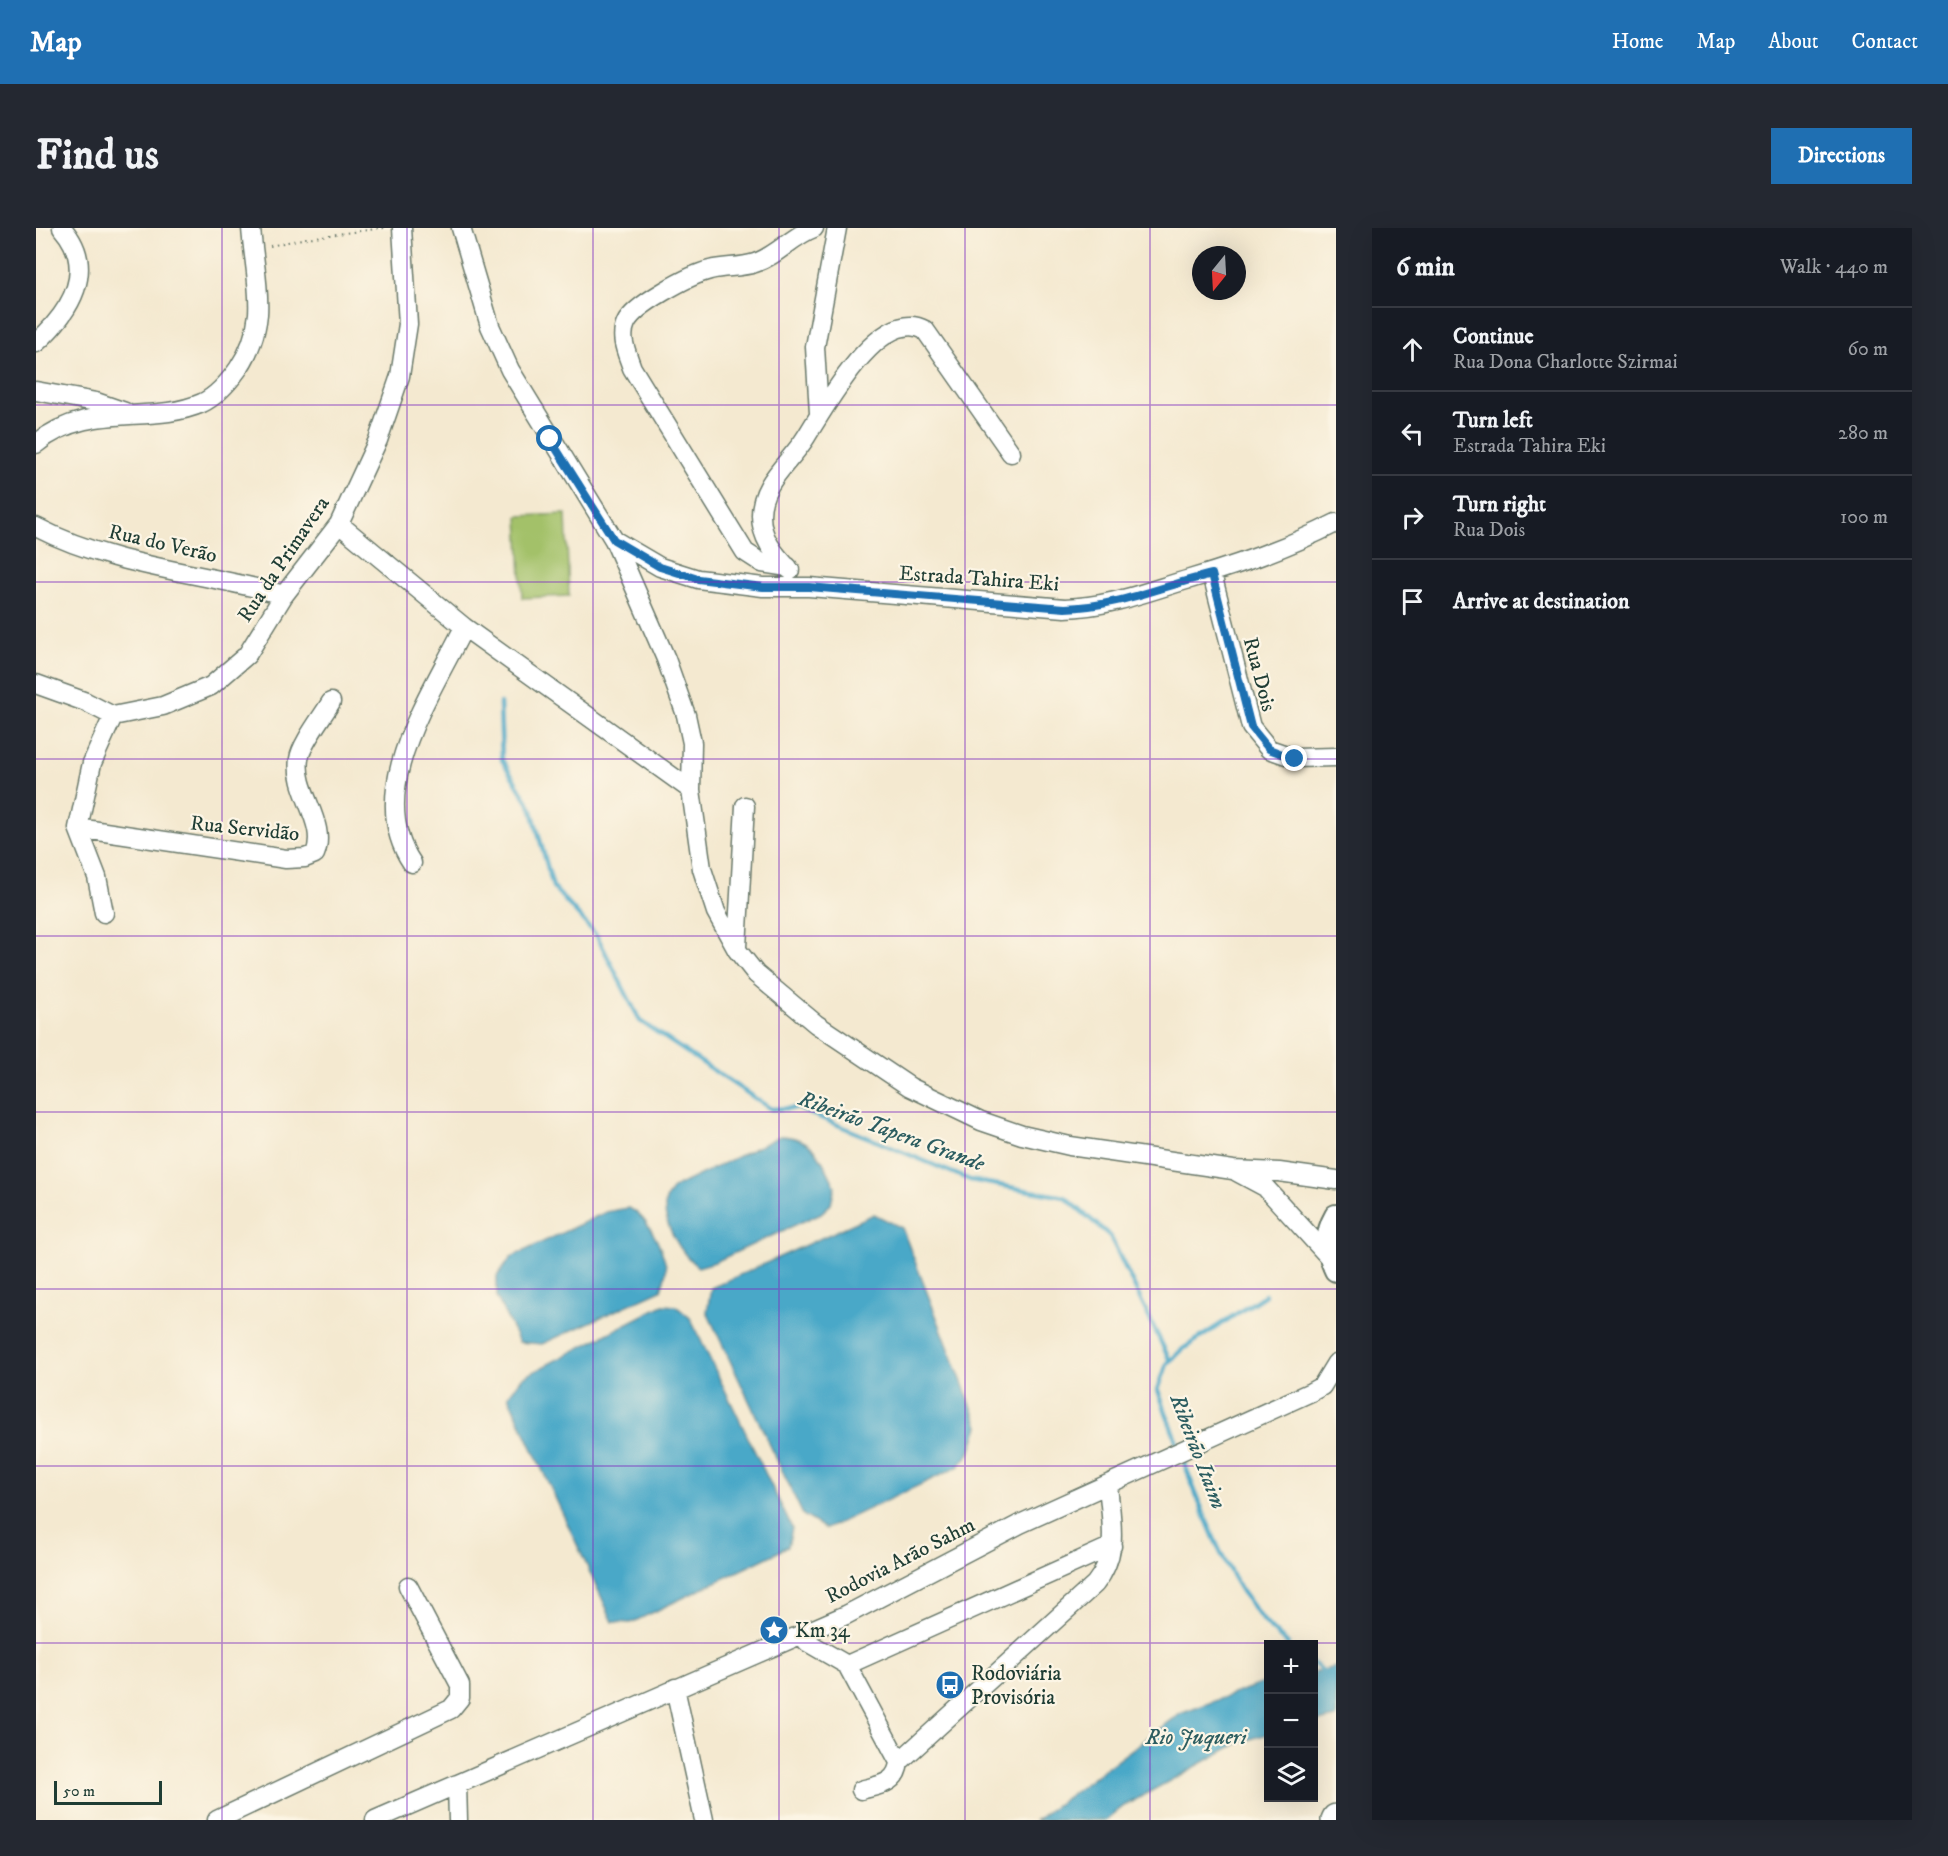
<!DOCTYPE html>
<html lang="en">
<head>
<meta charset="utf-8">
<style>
  :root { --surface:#171b24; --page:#242831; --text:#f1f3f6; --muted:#9ea1a6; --line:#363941; --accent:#1f6fb2 }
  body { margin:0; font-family:"IM FELL DW Pica",serif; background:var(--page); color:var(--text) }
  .controls { position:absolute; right:18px; bottom:18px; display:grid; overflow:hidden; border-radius:0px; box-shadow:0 6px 24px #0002 }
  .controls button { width:54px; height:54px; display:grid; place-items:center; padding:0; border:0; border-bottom:2px solid var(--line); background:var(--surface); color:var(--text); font:30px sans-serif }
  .compass { position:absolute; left:1156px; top:18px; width:54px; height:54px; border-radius:50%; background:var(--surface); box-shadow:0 6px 24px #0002; rotate:198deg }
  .scale { position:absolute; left:18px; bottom:15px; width:108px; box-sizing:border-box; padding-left:6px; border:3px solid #1f3d34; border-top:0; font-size:16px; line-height:21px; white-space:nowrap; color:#1f3d34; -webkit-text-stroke:4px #fcf5e5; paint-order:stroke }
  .stop { position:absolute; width:18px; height:18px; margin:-14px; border:4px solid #1f6fb2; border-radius:50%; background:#fff }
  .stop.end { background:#1f6fb2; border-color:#fff; box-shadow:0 2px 6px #0008 }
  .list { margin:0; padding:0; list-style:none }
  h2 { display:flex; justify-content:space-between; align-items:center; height:78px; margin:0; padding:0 24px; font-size:26px }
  h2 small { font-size:20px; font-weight:400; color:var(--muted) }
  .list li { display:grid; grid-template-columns:39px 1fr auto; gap:18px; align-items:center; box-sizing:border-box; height:84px; padding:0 24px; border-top:2px solid var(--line) }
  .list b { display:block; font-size:22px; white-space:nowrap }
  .list p { margin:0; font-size:20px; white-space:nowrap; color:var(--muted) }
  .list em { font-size:20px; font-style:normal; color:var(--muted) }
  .icon { flex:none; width:33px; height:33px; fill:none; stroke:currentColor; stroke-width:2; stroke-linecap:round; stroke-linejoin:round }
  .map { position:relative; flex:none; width:1300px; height:1592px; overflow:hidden; border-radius:0px }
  header { display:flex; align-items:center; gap:36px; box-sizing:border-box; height:84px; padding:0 30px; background:var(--accent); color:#fff }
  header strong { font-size:28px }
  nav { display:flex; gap:33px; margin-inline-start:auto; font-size:21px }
  .intro { display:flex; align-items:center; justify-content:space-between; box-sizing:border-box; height:144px; padding:0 36px }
  h1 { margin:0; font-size:42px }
  .button { padding:15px 27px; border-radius:0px; background:var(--accent); color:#fff; font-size:21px; font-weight:700 }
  main { display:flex; gap:36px; padding:0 36px }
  aside { flex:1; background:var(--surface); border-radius:0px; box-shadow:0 6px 24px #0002 }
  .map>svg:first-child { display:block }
  .green { fill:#a3c169; stroke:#617f4e; stroke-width:1.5 }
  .water { fill:#4aa8c8; stroke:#34727e; stroke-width:1.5 }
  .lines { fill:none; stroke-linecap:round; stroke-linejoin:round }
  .stream { stroke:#4aa8c8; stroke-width:4.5 }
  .minor-casing { stroke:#6a796b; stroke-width:21 }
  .major-casing { stroke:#6a796b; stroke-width:26 }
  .highway-casing { stroke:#6a796b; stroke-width:30 }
  .path { stroke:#6a796b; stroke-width:2; stroke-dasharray:1.5 4.5; stroke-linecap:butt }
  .minor { stroke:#fff; stroke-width:18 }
  .major { stroke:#fff; stroke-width:22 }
  .highway { stroke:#fff; stroke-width:27 }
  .route { stroke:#1f6fb2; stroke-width:8 }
  .grid { fill:none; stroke:#7b2cbf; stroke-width:1.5; stroke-opacity:0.55 }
  .labels { text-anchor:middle; stroke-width:4.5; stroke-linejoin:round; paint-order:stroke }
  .street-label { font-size:21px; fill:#1f3d34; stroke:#fcf5e5 }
  .poi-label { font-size:21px; fill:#1f3d34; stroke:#fcf5e5; text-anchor:start }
  .water-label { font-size:22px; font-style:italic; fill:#2c5d60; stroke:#fcf5e5 }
</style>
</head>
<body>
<header>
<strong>Map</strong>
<nav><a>Home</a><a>Map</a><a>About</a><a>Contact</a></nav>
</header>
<div class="intro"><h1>Find us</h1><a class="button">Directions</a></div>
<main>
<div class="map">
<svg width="1300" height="1592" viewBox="0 0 1300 1592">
  <rect width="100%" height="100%" fill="#fcf5e5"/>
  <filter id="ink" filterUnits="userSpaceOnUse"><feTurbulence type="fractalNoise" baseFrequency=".0167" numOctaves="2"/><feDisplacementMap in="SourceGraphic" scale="12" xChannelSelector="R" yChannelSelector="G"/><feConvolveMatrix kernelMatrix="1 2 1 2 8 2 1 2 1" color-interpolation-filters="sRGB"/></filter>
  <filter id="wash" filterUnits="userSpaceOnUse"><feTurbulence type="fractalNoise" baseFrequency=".008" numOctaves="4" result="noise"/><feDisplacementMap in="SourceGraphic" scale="24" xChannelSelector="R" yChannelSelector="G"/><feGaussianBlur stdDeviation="1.35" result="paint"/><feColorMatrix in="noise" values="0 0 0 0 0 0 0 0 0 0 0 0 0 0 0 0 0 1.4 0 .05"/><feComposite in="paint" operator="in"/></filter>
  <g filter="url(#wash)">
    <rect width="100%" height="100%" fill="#f4e9d0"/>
    <path class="green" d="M530,286L533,368L486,370L482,288Z"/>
    <path class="water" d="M744,908C779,909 785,930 799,958L795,976L785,985L679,1034L662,1039C646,1027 624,993 630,972C631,968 635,964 637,960Z
      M592,980C610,986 626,1019 630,1038C631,1046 627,1054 625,1062L506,1116L483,1114L461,1070V1048L475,1029L570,984Z
      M838,986L866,1000L943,1198L934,1225L922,1239L790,1301L767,1287L671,1084L675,1060Z
      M627,1077L640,1078L654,1090L756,1300L752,1318L740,1325L595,1395L577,1394L472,1168L487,1149Z
      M1300,1439V1490L1278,1495V1444Z
      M1232,1453V1506L1204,1514L1088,1578L1070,1592H1000L1144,1486Z"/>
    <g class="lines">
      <path class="stream" d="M464,475L466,532L495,579L517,659L561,708L604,793L735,881L761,880L934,952L1029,969L1074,1008L1134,1133
        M1142,1218L1122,1162L1131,1136L1147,1121L1229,1067
        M1145,1226C1169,1290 1197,1374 1252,1416
        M1278,1436L1290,1445"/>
    </g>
  </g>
  <g filter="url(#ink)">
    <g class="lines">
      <g class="minor-casing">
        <path id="minor" d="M425,0L454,98L474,142L578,312L630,431L650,487L656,515L655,562L666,641L680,684L701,722L720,746L780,796L874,859L945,893L986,907L1034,918L1197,942L1243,944L1300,952
          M0,115C34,84 62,41 26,0
          M0,163L60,174L89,184
          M783,185L779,119L801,0
          M0,216C53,172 113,198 166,175C181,168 192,155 202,141C213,125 220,106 222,86C224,59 217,28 215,0
          M303,296L428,399L655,562
          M0,299C77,339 165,344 248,367
          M578,312L624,339L662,351L727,359H773L1029,380C1074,379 1112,363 1154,351C1205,336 1253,319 1300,295
          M752,339L726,335L709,324L596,140C591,125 583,110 590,95C598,77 654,47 674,42C688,38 704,40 719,35C741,28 756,8 778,0
          M754,342C738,326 725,310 725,287C725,254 754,235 770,209C789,179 844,77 889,102L975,225
          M1176,346L1215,499L1233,521L1259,530L1300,529
          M0,456L50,474L77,488L127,478L175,458L211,427L248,367L303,296L342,212L364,148L372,96L366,0
          M42,600L250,631L269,630L279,626C292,595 258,564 263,531C265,516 287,488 295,474
          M376,635C327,563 395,467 428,399
          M68,685L61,649L42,600L56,535L77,488
          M701,719L709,578
          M1201,944L1229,959L1293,1029
          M771,1414L811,1437L863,1534C861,1556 843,1557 825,1562
          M811,1437L1076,1318
          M639,1460L668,1592
          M863,1534L1059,1356C1084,1325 1075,1294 1072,1257
          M421,1556L422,1592
          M181,1592L415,1481L424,1470V1457L372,1358
          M339,1592L810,1387L984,1296L1275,1164L1286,1158L1300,1135"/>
      </g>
      <g class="major-casing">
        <path id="major" d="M1300,988C1289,1007 1291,1023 1300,1042"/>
      </g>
      <g class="highway-casing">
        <path id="highway" d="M1299,1592L1300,1590"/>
      </g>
      <path class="path" d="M234,18L270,10L348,0"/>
      <use href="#minor" class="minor"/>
      <use href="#major" class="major"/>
      <use href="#highway" class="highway"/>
    </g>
  </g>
  <g class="lines" filter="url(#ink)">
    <path class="route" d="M514,211L578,312L624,339L662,351L727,359H773L1029,380C1081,379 1126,358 1176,346L1215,499L1233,521L1259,531"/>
  </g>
  <path class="grid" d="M186,0V1592M371,0V1592M557,0V1592M743,0V1592M929,0V1592M1114,0V1592M0,177H1300M0,354H1300M0,531H1300M0,708H1300M0,884H1300M0,1061H1300M0,1238H1300M0,1415H1300"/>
  <defs>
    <g id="sight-disc" transform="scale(1.5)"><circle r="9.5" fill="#1f6fb2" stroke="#fcf5e5"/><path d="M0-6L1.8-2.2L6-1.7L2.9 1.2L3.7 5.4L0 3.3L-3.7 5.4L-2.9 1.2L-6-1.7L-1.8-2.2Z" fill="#fff"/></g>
    <g id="bus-disc" transform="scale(1.5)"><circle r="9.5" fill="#1f6fb2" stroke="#fcf5e5"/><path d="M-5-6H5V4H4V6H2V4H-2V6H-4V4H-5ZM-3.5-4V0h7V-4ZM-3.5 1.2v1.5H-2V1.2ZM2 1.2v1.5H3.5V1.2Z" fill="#fff"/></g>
  </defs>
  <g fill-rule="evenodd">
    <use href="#sight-disc" x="738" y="1402"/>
    <use href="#bus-disc" x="914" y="1457"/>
  </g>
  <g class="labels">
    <g class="street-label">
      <text transform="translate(127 315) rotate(13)" y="7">Rua do Verão</text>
      <text transform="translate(247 331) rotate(-56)" y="7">Rua da Primavera</text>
      <text transform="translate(943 350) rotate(4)" y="7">Estrada Tahira Eki</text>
      <text transform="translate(1224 446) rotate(75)" y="7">Rua Dois</text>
      <text transform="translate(209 600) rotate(6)" y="7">Rua Servidão</text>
      <text transform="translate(864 1332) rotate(-27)" y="7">Rodovia Arão Sahm</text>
    </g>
    <g class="poi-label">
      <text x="759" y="1409">Km 34</text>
      <text x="935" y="1452">Rodoviária<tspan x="935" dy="24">Provisória</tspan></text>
    </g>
    <g class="water-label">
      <text transform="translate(856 902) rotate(20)" y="8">Ribeirão Tapera Grande</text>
      <text transform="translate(1163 1223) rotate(69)" y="8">Ribeirão Itaim</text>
      <text x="1160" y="1516">Rio Juqueri</text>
    </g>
  </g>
</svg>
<div class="controls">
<button>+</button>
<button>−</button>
<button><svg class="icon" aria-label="layers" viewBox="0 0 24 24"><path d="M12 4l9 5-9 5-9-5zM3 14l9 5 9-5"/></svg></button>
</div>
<svg class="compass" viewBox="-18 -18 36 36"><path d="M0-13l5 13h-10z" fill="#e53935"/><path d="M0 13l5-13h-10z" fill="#9ea1a6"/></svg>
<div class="scale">50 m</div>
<div class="stop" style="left:514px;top:211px"></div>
<div class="stop end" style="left:1259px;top:531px"></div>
</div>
<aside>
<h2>6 min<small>Walk · 440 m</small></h2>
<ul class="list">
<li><svg class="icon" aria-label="ahead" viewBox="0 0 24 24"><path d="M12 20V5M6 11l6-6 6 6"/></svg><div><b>Continue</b><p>Rua Dona Charlotte Szirmai</p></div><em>60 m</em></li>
<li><svg class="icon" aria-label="left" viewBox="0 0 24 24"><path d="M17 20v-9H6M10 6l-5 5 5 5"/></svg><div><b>Turn left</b><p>Estrada Tahira Eki</p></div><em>280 m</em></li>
<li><svg class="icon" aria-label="right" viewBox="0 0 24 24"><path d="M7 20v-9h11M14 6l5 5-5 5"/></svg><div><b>Turn right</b><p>Rua Dois</p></div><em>100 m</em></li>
<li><svg class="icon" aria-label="arrive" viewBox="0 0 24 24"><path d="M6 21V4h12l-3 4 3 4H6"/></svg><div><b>Arrive at destination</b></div></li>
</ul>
</aside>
</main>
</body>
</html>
